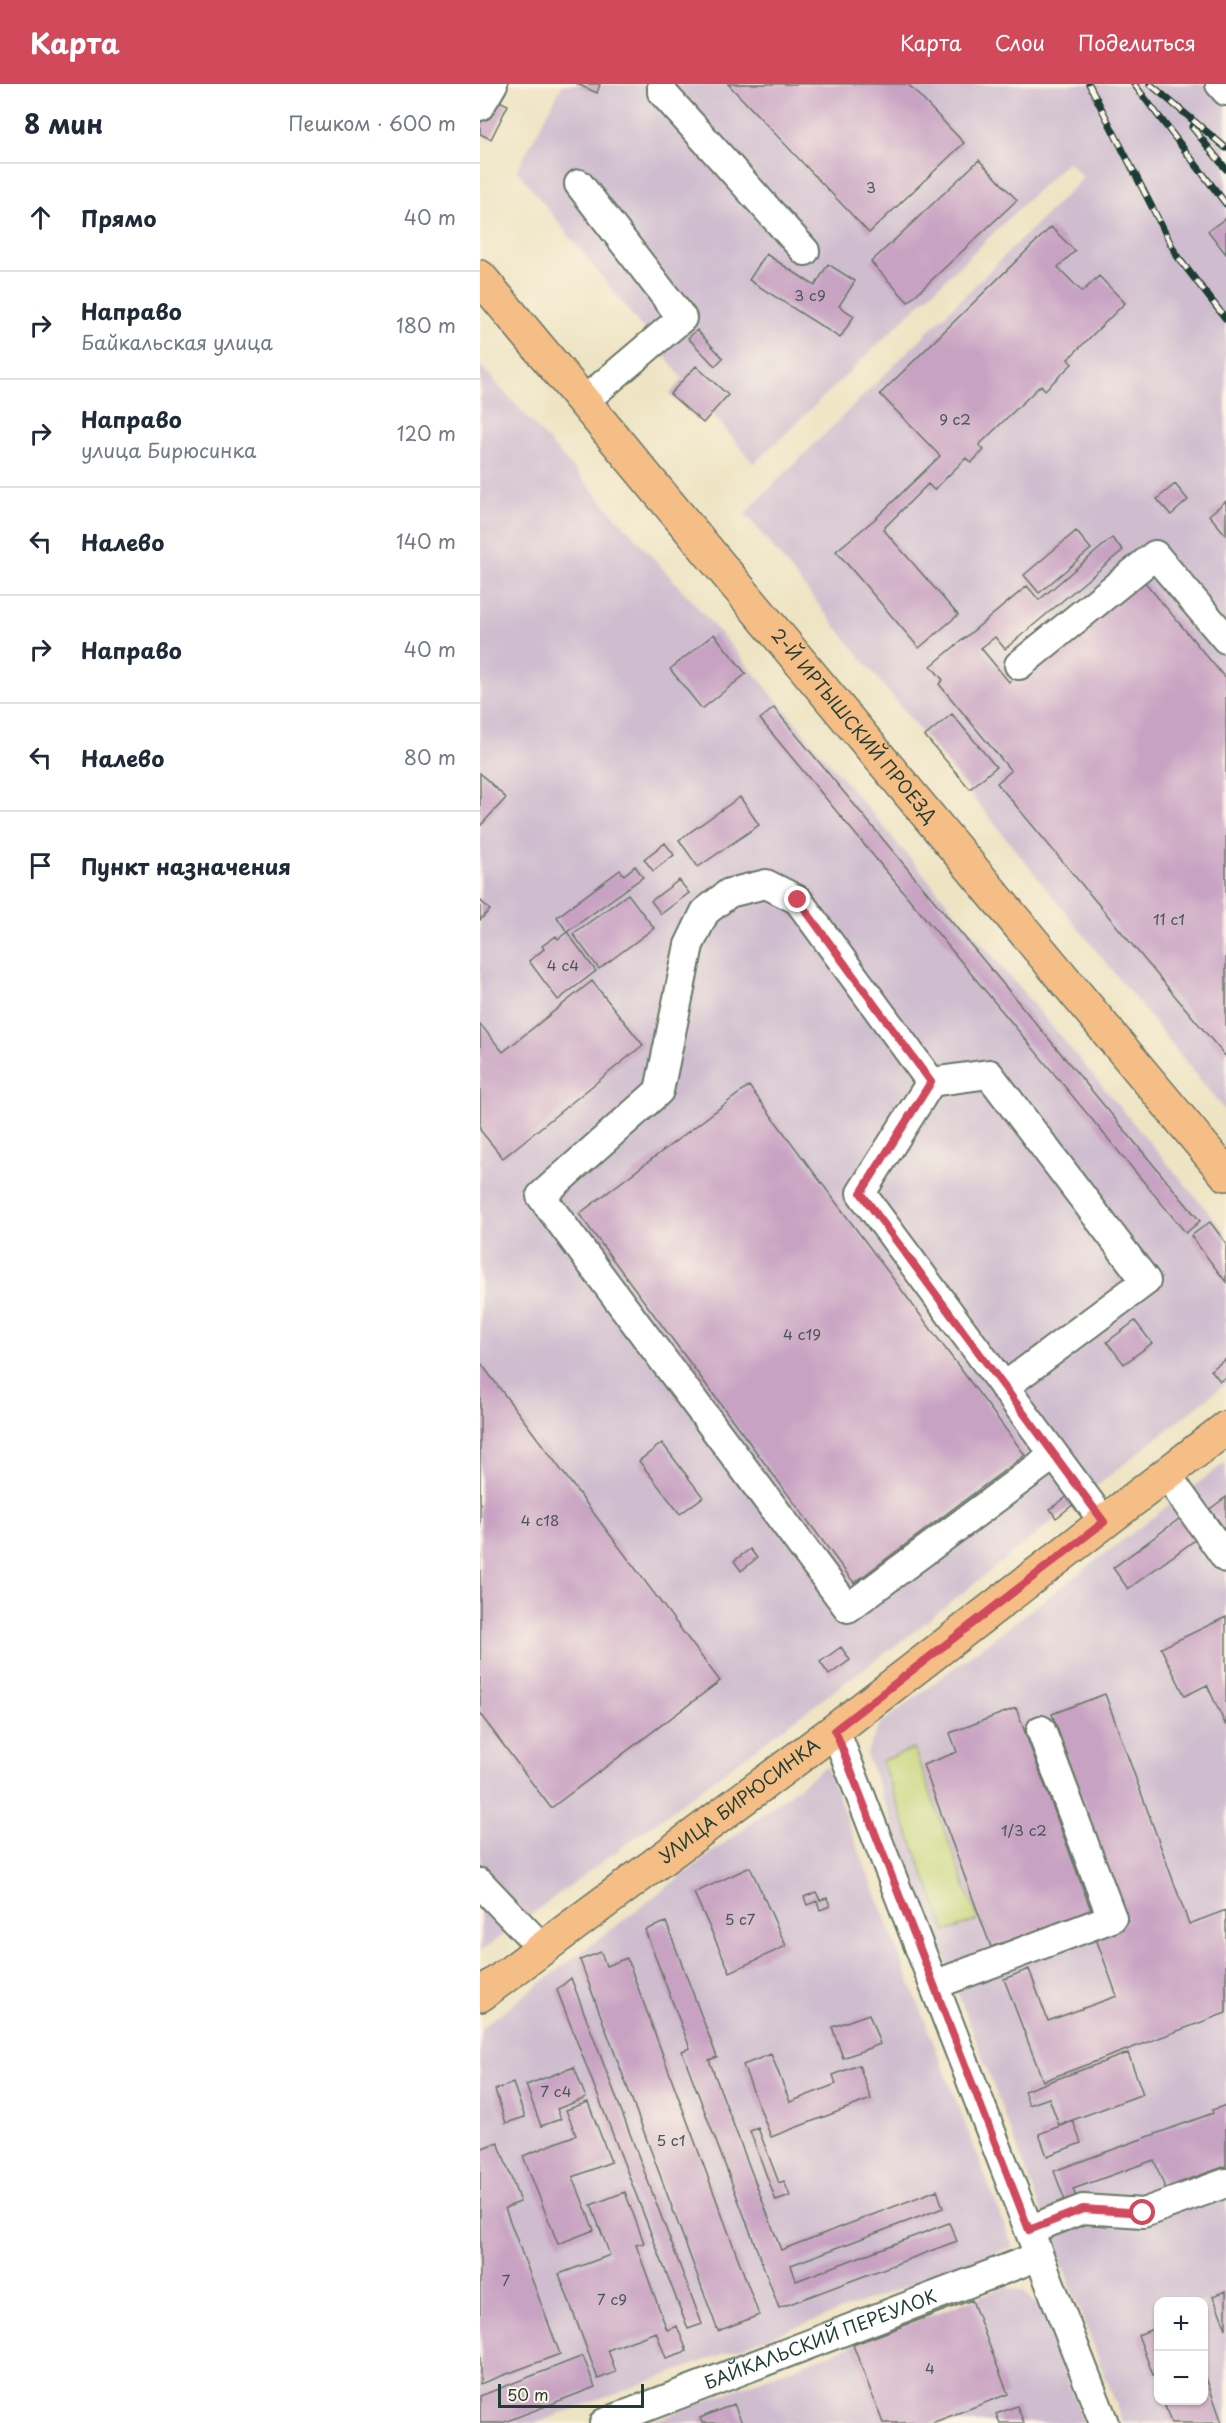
<!DOCTYPE html>
<html lang="ru">
<head>
<meta charset="utf-8">
<style>
  :root { --surface:#fff; --page:#f2f2f3; --text:#1f2937; --muted:#747a83; --line:#e0e1e3; --accent:#d1495b }
  body { margin:0; font-family:"Playpen Sans",sans-serif; background:var(--page); color:var(--text) }
  .controls { position:absolute; right:18px; bottom:18px; display:grid; overflow:hidden; border-radius:12px; box-shadow:0 2px 4px #0004 }
  .controls button { width:54px; height:54px; display:grid; place-items:center; padding:0; border:0; border-bottom:2px solid var(--line); background:var(--surface); color:var(--text); font:30px sans-serif }
  .scale { position:absolute; left:18px; bottom:15px; width:146px; box-sizing:border-box; padding-left:6px; border:3px solid #1f3d34; border-top:0; font-size:16px; line-height:21px; white-space:nowrap; color:#1f3d34; -webkit-text-stroke:4px #fcf5e5; paint-order:stroke }
  .stop { position:absolute; width:18px; height:18px; margin:-14px; border:4px solid #d1495b; border-radius:50%; background:#fff }
  .stop.end { background:#d1495b; border-color:#fff; box-shadow:0 2px 6px #0008 }
  .list { margin:0; padding:0; list-style:none }
  h2 { display:flex; justify-content:space-between; align-items:center; height:78px; margin:0; padding:0 24px; font-size:26px }
  h2 small { font-size:20px; font-weight:400; color:var(--muted) }
  .list li { display:grid; grid-template-columns:39px 1fr auto; gap:18px; align-items:center; box-sizing:border-box; height:108px; padding:0 24px; border-top:2px solid var(--line) }
  .list b { display:block; font-size:22px; white-space:nowrap }
  .list p { margin:0; font-size:20px; white-space:nowrap; color:var(--muted) }
  .list em { font-size:20px; font-style:normal; color:var(--muted) }
  .icon { flex:none; width:33px; height:33px; fill:none; stroke:currentColor; stroke-width:2; stroke-linecap:round; stroke-linejoin:round }
  .map { position:relative; flex:none; width:746px; height:2339px; overflow:hidden }
  header { display:flex; align-items:center; gap:36px; box-sizing:border-box; height:84px; padding:0 30px; background:var(--accent); color:#fff }
  header strong { font-size:28px }
  nav { display:flex; gap:33px; margin-inline-start:auto; font-size:21px }
  main { display:flex }
  aside { flex:1; background:var(--surface) }
  .map>svg:first-child { display:block }
  .industrial { fill:#cfbdcf; fill-rule:evenodd }
  .green { fill:#c5d476; stroke:#728855; stroke-width:1.5 }
  .building { fill:#c8a2c2 }
  .lines { fill:none; stroke-linecap:round; stroke-linejoin:round }
  .minor-casing { stroke:#677766; stroke-width:32 }
  .major-casing { stroke:#677766; stroke-width:36 }
  .minor { stroke:#fff; stroke-width:28 }
  .major { stroke:#f6be87; stroke-width:33 }
  .rail-casing { stroke:#1f3d34; stroke-width:7 }
  .rail { stroke:#fcf5e5; stroke-width:4.5; stroke-dasharray:14; stroke-linecap:butt }
  .route { stroke:#d1495b; stroke-width:8 }
  .labels { text-anchor:middle; stroke-width:4.5; stroke-linejoin:round; paint-order:stroke }
  .number-label { font-size:15px; fill:#495658 }
  .street-label { font-size:18px; fill:#1f3d34; stroke:#fcf5e5 }
</style>
</head>
<body>
<header>
<strong>Карта</strong>
<nav><a>Карта</a><a>Слои</a><a>Поделиться</a></nav>
</header>
<main>
<aside>
<h2>8 мин<small>Пешком · 600 m</small></h2>
<ul class="list">
<li><svg class="icon" aria-label="ahead" viewBox="0 0 24 24"><path d="M12 20V5M6 11l6-6 6 6"/></svg><div><b>Прямо</b></div><em>40 m</em></li>
<li><svg class="icon" aria-label="right" viewBox="0 0 24 24"><path d="M7 20v-9h11M14 6l5 5-5 5"/></svg><div><b>Направо</b><p>Байкальская улица</p></div><em>180 m</em></li>
<li><svg class="icon" aria-label="right" viewBox="0 0 24 24"><path d="M7 20v-9h11M14 6l5 5-5 5"/></svg><div><b>Направо</b><p>улица Бирюсинка</p></div><em>120 m</em></li>
<li><svg class="icon" aria-label="left" viewBox="0 0 24 24"><path d="M17 20v-9H6M10 6l-5 5 5 5"/></svg><div><b>Налево</b></div><em>140 m</em></li>
<li><svg class="icon" aria-label="right" viewBox="0 0 24 24"><path d="M7 20v-9h11M14 6l5 5-5 5"/></svg><div><b>Направо</b></div><em>40 m</em></li>
<li><svg class="icon" aria-label="left" viewBox="0 0 24 24"><path d="M17 20v-9H6M10 6l-5 5 5 5"/></svg><div><b>Налево</b></div><em>80 m</em></li>
<li><svg class="icon" aria-label="arrive" viewBox="0 0 24 24"><path d="M6 21V4h12l-3 4 3 4H6"/></svg><div><b>Пункт назначения</b></div></li>
</ul>
</aside>
<div class="map">
<svg width="746" height="2339" viewBox="0 0 746 2339">
  <rect width="100%" height="100%" fill="#fcf5e5"/>
  <filter id="ink" filterUnits="userSpaceOnUse"><feTurbulence type="fractalNoise" baseFrequency=".0167" numOctaves="2"/><feDisplacementMap in="SourceGraphic" scale="12" xChannelSelector="R" yChannelSelector="G"/><feConvolveMatrix kernelMatrix="1 2 1 2 8 2 1 2 1" color-interpolation-filters="sRGB"/></filter>
  <filter id="wash" filterUnits="userSpaceOnUse"><feTurbulence type="fractalNoise" baseFrequency=".008" numOctaves="4" result="noise"/><feDisplacementMap in="SourceGraphic" scale="24" xChannelSelector="R" yChannelSelector="G"/><feGaussianBlur stdDeviation="1.35" result="paint"/><feColorMatrix in="noise" values="0 0 0 0 0 0 0 0 0 0 0 0 0 0 0 0 0 1.4 0 .05"/><feComposite in="paint" operator="in"/></filter>
  <g filter="url(#wash)">
    <rect width="100%" height="100%" fill="#eee3c2"/>
    <path class="industrial" d="M83,0H746V1028L265,429L603,94L588,77L274,380L232,329L223,339L190,310L203,295L37,86Z
      M0,281L229,536L746,1149V1299L431,1550L0,1868Z
      M746,1378V2339H643L386,1670L400,1640ZM678,2218H724V2316H678Z
      M346,1682L533,2163L56,2339H0V1945Z
      M525,2203L544,2207L560,2225L604,2339H168Z"/>
    <path class="green" d="M434,1665L498,1836L466,1848L401,1677Z"/>
    <g id="blocks">
      <path class="building" d="M97,0H120L117,9Z
        M248,0H428L484,59L389,149Z
        M13,14L28,21L11,55L0,50V40Z
        M499,76L537,116L428,218L391,178Z
        M746,134V170L728,147Z
        M571,143L595,167L578,183L602,208L619,192L645,219L588,275L592,280L565,306L561,301L499,361L504,366L491,379L486,374L454,406L448,400L403,445L478,531L439,564L356,467L395,435L460,372L400,310Z
        M286,170L335,202L348,180L375,197L359,222L374,232L360,254L269,196Z
        M217,246L243,274L235,282L208,254Z
        M216,282L248,311L223,339L190,310Z
        M695,400L708,416L691,431L677,415Z
        M746,417V451L729,431Z
        M596,447L611,465L559,509L544,491Z
        M632,454L643,466L525,565L515,553L501,564L529,598L658,490L746,595V973L517,699L531,687L459,600L463,596L451,582L547,502L559,516Z
        M234,550L266,590L222,625L190,585Z
        M294,624L720,1137L706,1149L280,635Z
        M472,630L516,683L490,705L445,652Z
        M0,689L26,714L0,742Z
        M260,713L279,741L218,783L199,756Z
        M185,759L194,771L173,787L164,775Z
        M155,782L163,793L87,848L77,833L140,786L144,791Z
        M199,796L209,809L181,830L171,817Z
        M148,810L174,844L119,885L93,850Z
        M0,816L10,826L0,836Z
        M87,848L116,887L78,916L49,877L64,865L62,862L76,852L78,855Z
        M112,897L163,961L23,1074L0,1046V940L23,968Z
        M269,1002L545,1371L374,1499L99,1130Z
        M730,1138L746,1159V1198L711,1152Z
        M655,1237L672,1259L644,1280L627,1258Z
        M746,1275V1293L740,1297L731,1286Z
        M0,1278L240,1597L71,1724L0,1630Z
        M182,1359L223,1413L200,1430L159,1377Z
        M588,1412L594,1420L576,1434L570,1425Z
        M746,1413V1447L730,1425Z
        M703,1432L719,1453L648,1505L633,1484Z
        M270,1465L277,1474L261,1487L254,1477Z
        M746,1533V1642L727,1601L705,1612L681,1564Z
        M361,1563L370,1576L349,1591L340,1578Z
        M625,1610L709,1840L746,1826V1929L563,1997L524,1895L549,1885L568,1937L637,1912L614,1849L648,1837L572,1630Z
        M536,1624L611,1826L511,1863L443,1681L477,1668L470,1649Z
        M270,1783L306,1862L250,1888L214,1809Z
        M336,1808L340,1816L347,1814L350,1822L340,1826L337,1817L327,1821L324,1813Z
        M186,1838L237,1973L229,1976L301,2166L457,2106L463,2124L311,2181L316,2197L469,2139L477,2157L299,2224L202,1967L210,1964L165,1846Z
        M121,1868L126,1882L147,1874L279,2231L238,2247L100,1876Z
        M91,1894L222,2240L208,2245L77,1906Z
        M389,1930L400,1960L363,1974L352,1943Z
        M648,1969L663,2010L579,2041L569,2014L549,2021L544,2007Z
        M291,1970L310,2018L356,2000L353,1991L379,1981L391,2015L291,2053L263,1981Z
        M94,1983L106,2014L77,2025L81,2035L61,2042L46,2001Z
        M33,1999L45,2033L26,2039L15,2006Z
        M108,2018L131,2078L93,2093L114,2146L78,2160L43,2072L96,2051L86,2026Z
        M746,2021V2082L685,2104L674,2076L593,2105L599,2121L588,2125L574,2087L733,2029L732,2026Z
        M593,2037L601,2059L567,2072L559,2050Z
        M278,2044L299,2099L304,2097L310,2112L296,2117L270,2047Z
        M18,2058L40,2118L25,2124L80,2270L0,2300V2065Z
        M145,2108L164,2159L156,2161L187,2246L197,2242L207,2267L186,2274L176,2248L128,2266L136,2288L118,2295L79,2190L130,2171L111,2121Z
        M746,2207V2245L733,2212Z
        M492,2216L528,2310L452,2339H403L373,2261Z
        M678,2243V2289L673,2291L658,2251Z
        M103,2272L115,2303L22,2339H0V2312Z
        M724,2288L742,2339H691L683,2316H724Z
        M254,2320L262,2339H222L220,2334Z
        M537,2322L544,2339H520L516,2330Z"/>
    </g>
  </g>
  <g filter="url(#ink)">
    <use href="#blocks" fill-opacity="0" stroke="#677766" stroke-width="1.5"/>
    <g class="lines">
      <g class="minor-casing">
        <g id="minor">
          <path d="M182,0V8L325,167"/>
          <path d="M740,0L746,7"/>
          <path d="M0,22L13,0"/>
          <path d="M99,100L202,234L103,318"/>
          <path d="M539,581L675,471L746,555"/>
          <path d="M451,998L509,990L666,1197L524,1303"/>
          <path d="M574,1371L368,1524L61,1112L179,1007L209,861L225,828L249,809L286,800L318,816L451,998L381,1109L604,1411L624,1438"/>
          <path d="M686,1390L746,1474"/>
          <path d="M355,1646L624,2339"/>
          <path d="M0,1799L62,1864"/>
          <path d="M454,1901L632,1834L561,1646"/>
          <path d="M549,2146L603,2125L663,2129L746,2099"/>
          <path id="s1" d="M124,2339L559,2172"/>
        </g>
      </g>
      <g class="major-casing">
        <g id="major">
          <path id="s2" d="M0,193L746,1090"/>
          <path id="s3" d="M0,1911L355,1646L746,1344"/>
        </g>
      </g>
      <use href="#minor" class="minor"/>
      <use href="#major" class="major"/>
      <g class="rail-casing">
        <path id="rail" d="M609,0L697,172L746,235
          M654,0L746,120
          M670,0L746,64
          M712,43L746,85"/>
      </g>
      <use href="#rail" class="rail"/>
    </g>
  </g>
  <g class="lines" filter="url(#ink)">
    <path class="route" d="M318,816L451,998L381,1109L624,1438L355,1646L549,2146L603,2125L663,2129"/>
  </g>
  <g class="labels">
    <g class="number-label">
      <text x="391" y="109">3</text>
      <text x="330" y="217">3 с9</text>
      <text x="475" y="341">9 с2</text>
      <text x="689" y="841">11 с1</text>
      <text x="83" y="887">4 с4</text>
      <text x="322" y="1256">4 с19</text>
      <text x="60" y="1442">4 с18</text>
      <text x="544" y="1752">1/3 с2</text>
      <text x="260" y="1841">5 с7</text>
      <text x="76" y="2013">7 с4</text>
      <text x="191" y="2062">5 с1</text>
      <text x="26" y="2202">7</text>
      <text x="132" y="2221">7 с9</text>
      <text x="450" y="2290">4</text>
    </g>
    <g class="street-label">
      <text dy="6" stroke="none"><textPath href="#s2" startOffset="584">2-Й ИРТЫШСКИЙ ПРОЕЗД</textPath></text>
      <text dy="6" stroke="none"><textPath href="#s3" startOffset="324">УЛИЦА БИРЮСИНКА</textPath></text>
      <text dy="6" stroke="none"><textPath href="#s1" startOffset="232">БАЙКАЛЬСКИЙ ПЕРЕУЛОК</textPath></text>
    </g>
  </g>
</svg>
<div class="controls">
<button>+</button>
<button>−</button>
</div>
<div class="scale">50 m</div>
<div class="stop" style="left:663px;top:2129px"></div>
<div class="stop end" style="left:318px;top:816px"></div>
</div>
</main>
</body>
</html>
